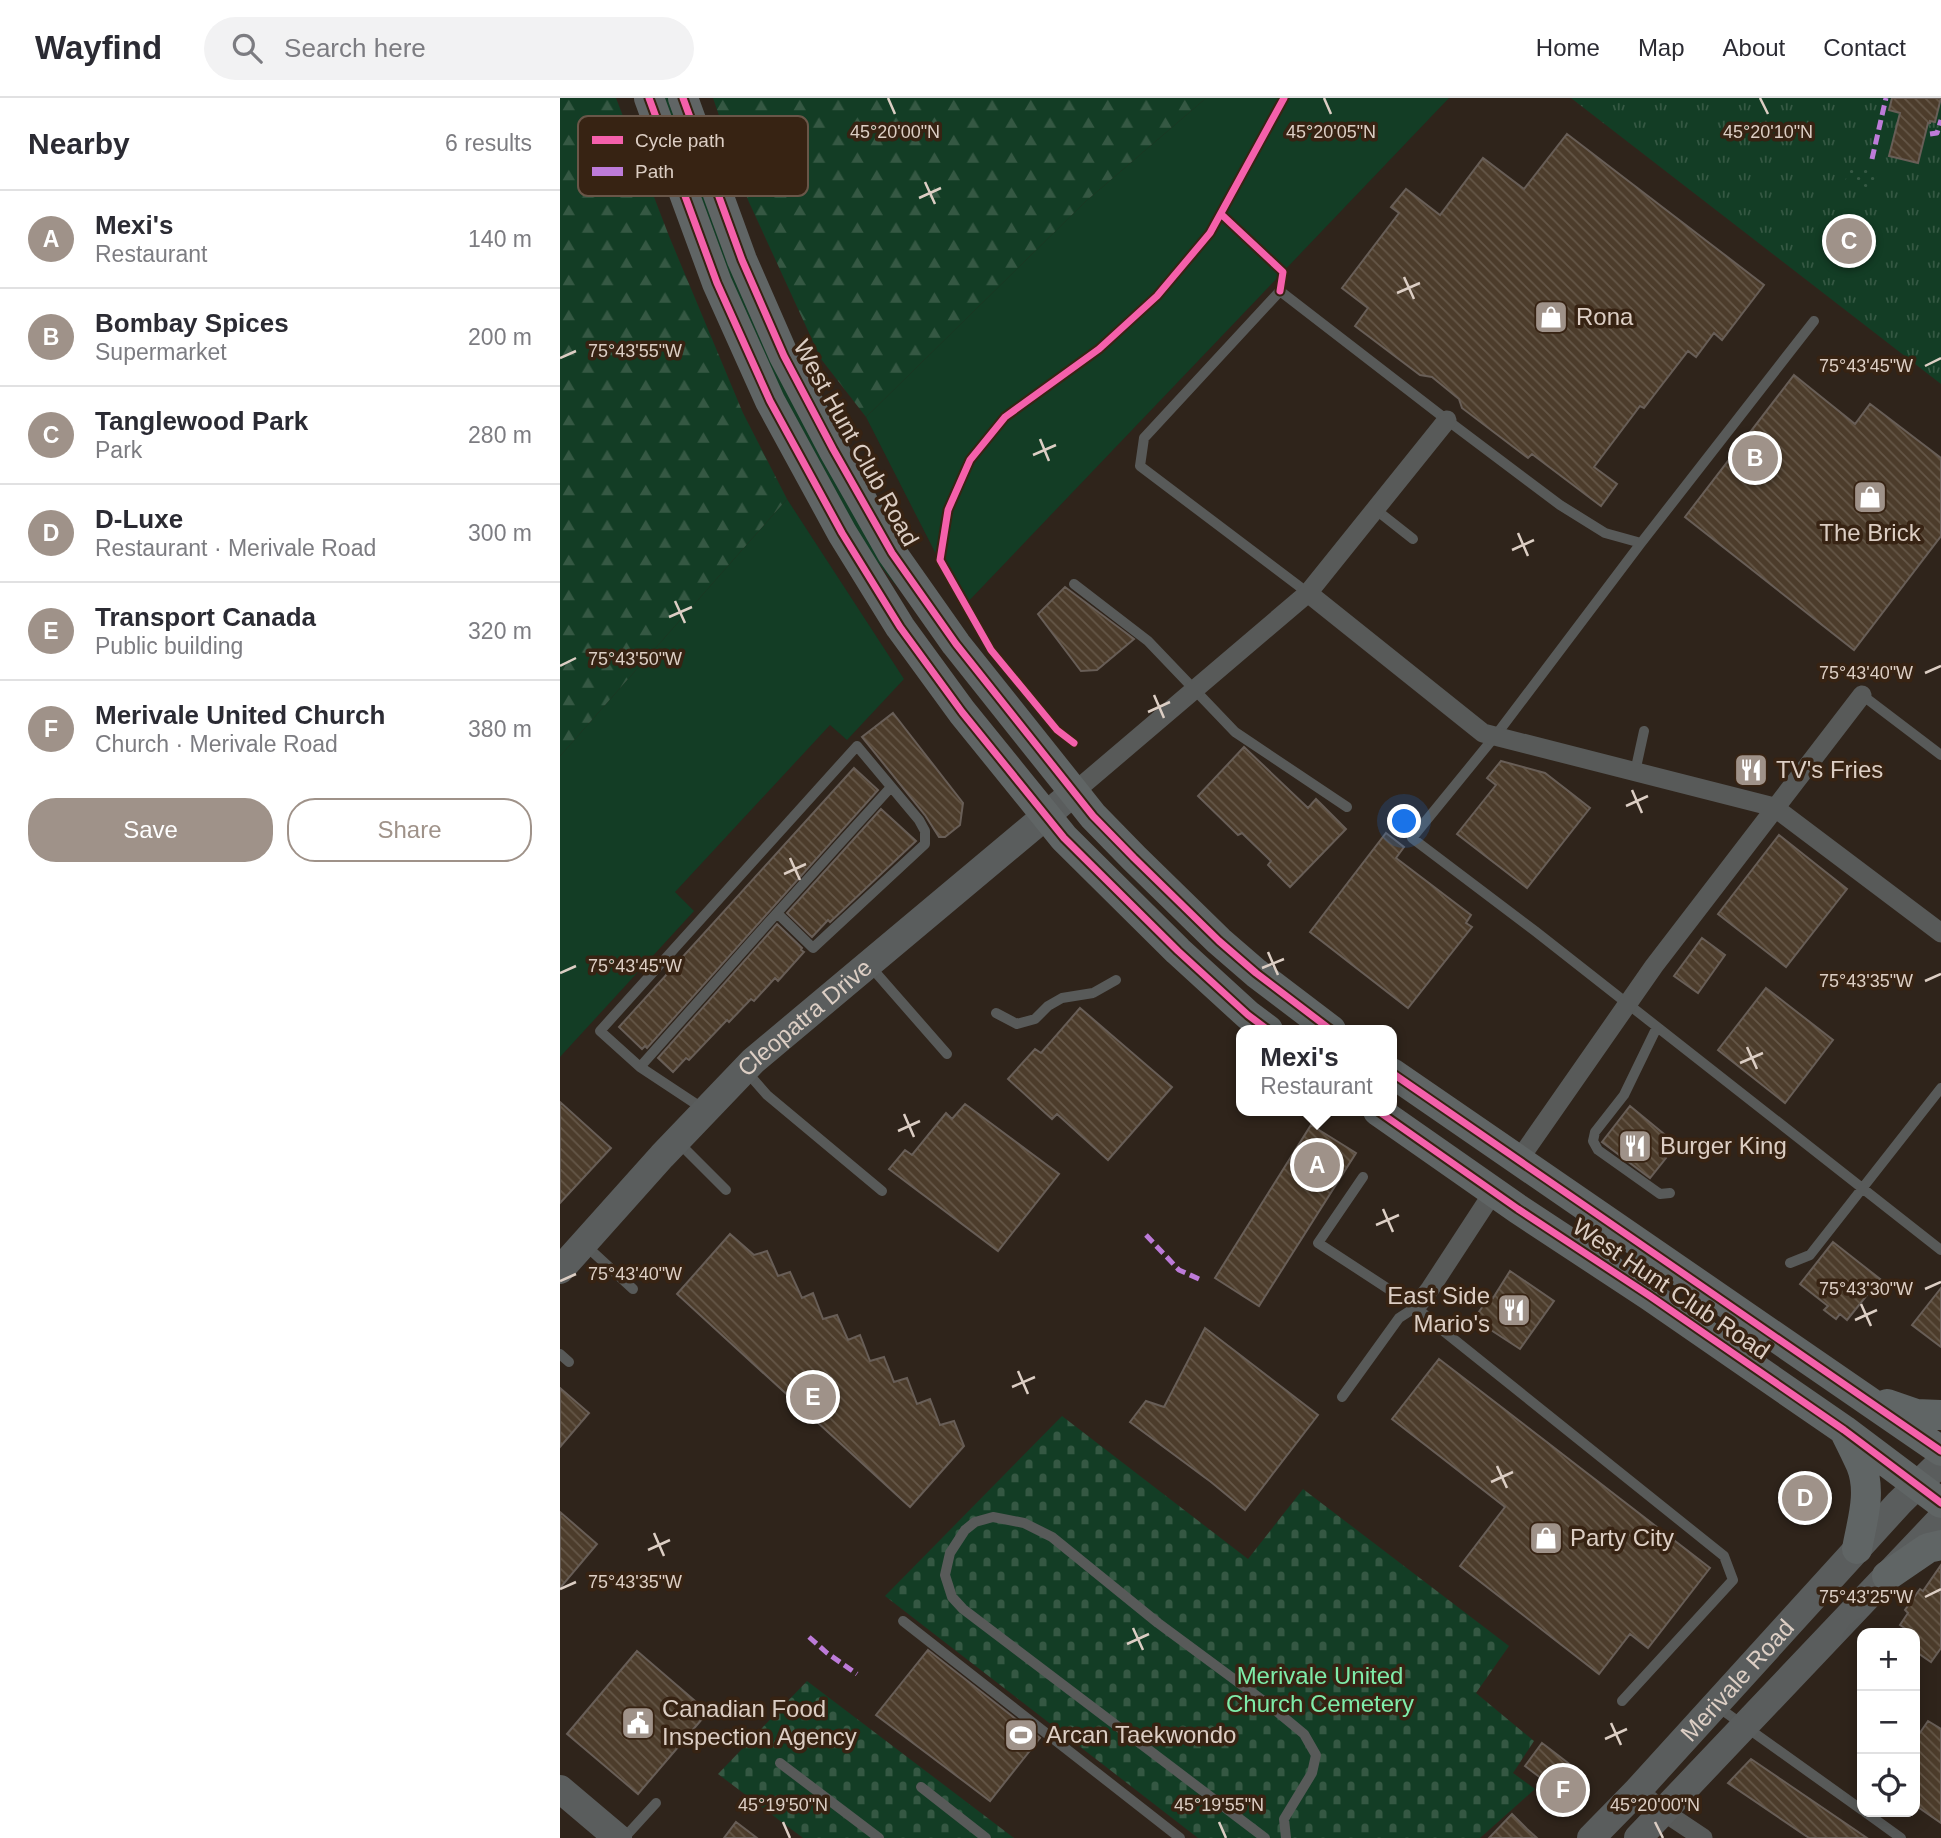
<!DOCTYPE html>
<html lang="en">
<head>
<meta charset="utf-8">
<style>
  :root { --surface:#fff; --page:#f2f2f3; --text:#2b2b33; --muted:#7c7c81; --line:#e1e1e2; --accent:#9f9289 }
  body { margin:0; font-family:Arial,sans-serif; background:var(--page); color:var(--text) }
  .controls { position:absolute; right:21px; bottom:21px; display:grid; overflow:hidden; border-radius:14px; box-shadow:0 4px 18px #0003 }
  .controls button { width:63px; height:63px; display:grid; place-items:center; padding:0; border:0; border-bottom:2px solid var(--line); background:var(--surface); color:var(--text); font:35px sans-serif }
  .you { position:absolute; left:845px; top:724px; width:24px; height:24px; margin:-18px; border:5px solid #fff; border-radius:50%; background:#1a73e8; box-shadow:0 0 0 10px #1a73e833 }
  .badge { display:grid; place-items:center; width:46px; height:46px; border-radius:50%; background:var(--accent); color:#fff; font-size:23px; font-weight:700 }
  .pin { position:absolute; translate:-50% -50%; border:4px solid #fff; box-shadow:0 2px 7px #0006 }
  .popup { position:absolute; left:676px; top:927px; width:161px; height:91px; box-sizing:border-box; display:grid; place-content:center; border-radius:14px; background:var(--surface); filter:drop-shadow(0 2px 5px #0005); font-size:23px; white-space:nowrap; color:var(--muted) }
  .popup b { font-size:26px; color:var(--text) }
  .popup::after { content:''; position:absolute; left:50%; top:100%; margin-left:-14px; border:14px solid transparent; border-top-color:var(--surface) }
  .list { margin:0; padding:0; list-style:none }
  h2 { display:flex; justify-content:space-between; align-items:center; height:91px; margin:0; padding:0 28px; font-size:30px }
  h2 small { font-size:23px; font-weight:400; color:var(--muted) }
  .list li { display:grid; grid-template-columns:46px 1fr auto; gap:21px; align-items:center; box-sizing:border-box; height:98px; padding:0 28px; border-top:2px solid var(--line) }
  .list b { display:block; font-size:26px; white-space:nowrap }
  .list p { margin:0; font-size:23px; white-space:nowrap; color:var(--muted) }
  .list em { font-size:23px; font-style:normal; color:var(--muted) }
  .actions { display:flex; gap:14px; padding:21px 28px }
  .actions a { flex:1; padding:16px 0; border:2px solid var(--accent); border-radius:28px; text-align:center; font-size:24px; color:var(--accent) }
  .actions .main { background:var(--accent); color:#fff }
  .icon { flex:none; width:38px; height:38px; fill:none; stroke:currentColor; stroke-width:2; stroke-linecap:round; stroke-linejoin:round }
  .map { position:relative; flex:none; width:1381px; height:1740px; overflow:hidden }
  header { display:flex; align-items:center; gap:42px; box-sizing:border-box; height:98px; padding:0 35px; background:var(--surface); border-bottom:2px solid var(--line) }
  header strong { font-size:33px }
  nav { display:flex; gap:38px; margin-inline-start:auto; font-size:24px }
  .search { width:490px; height:63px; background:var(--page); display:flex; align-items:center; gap:18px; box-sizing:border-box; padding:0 24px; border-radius:38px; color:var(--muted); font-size:26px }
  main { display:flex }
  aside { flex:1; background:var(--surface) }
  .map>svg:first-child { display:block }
  .grass { fill:#133d25 }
  .forest { fill:url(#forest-firs) }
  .cemetery { fill:url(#cemetery-stones) }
  .park { fill:url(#park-tufts) }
  .garden { fill:url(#garden-dots) }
  .building { fill:url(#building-back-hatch); stroke:#685e57; stroke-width:2 }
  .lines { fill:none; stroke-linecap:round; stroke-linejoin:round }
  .lane { stroke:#585a59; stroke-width:10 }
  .street { stroke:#585a59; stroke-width:19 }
  .secondary { stroke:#5a5d5d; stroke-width:28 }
  .primary { stroke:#606565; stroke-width:30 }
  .quiet { stroke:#bd7bd9; stroke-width:5; stroke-dasharray:10 5; stroke-linecap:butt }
  .cycleway-casing { stroke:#372313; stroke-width:11 }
  .cycleway { stroke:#f560ab; stroke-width:7 }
  .ticks { fill:none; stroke:#dccec4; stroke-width:2.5 }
  .labels { text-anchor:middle; stroke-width:7; stroke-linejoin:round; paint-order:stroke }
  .poi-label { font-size:24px; fill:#dccec4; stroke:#372313; text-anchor:start }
  .street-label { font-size:24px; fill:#dccec4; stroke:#372313 }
  .park-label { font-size:24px; fill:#7eeca9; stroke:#372313 }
  .key { fill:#372313; stroke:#695648; stroke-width:2 }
  .key-label { font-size:19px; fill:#dccec4 }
  .ticks-label { font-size:18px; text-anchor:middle; fill:#dccec4; stroke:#372313; stroke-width:7; stroke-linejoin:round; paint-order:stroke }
</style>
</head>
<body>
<header>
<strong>Wayfind</strong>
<div class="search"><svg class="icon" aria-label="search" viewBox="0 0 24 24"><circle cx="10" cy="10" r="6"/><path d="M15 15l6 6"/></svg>Search here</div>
<nav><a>Home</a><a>Map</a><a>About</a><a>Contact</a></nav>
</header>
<main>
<aside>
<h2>Nearby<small>6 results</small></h2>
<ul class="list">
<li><span class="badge">A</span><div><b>Mexi's</b><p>Restaurant</p></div><em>140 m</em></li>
<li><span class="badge">B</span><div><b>Bombay Spices</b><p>Supermarket</p></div><em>200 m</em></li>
<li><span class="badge">C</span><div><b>Tanglewood Park</b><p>Park</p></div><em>280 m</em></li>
<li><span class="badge">D</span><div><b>D-Luxe</b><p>Restaurant · Merivale Road</p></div><em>300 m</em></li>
<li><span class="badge">E</span><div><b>Transport Canada</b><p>Public building</p></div><em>320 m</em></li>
<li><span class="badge">F</span><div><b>Merivale United Church</b><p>Church · Merivale Road</p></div><em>380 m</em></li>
</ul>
<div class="actions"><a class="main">Save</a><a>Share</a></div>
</aside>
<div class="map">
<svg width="1381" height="1740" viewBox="0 0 1381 1740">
  <defs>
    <pattern id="forest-firs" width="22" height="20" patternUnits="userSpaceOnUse" patternTransform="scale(1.75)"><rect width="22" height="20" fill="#133d25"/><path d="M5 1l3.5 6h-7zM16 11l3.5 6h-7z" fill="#355843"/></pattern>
    <pattern id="cemetery-stones" width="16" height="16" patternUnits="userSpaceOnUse" patternTransform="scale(1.75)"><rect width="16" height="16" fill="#133d25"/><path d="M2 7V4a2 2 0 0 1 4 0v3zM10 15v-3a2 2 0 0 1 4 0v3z" fill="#355843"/></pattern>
    <pattern id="park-tufts" width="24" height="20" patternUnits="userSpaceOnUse" patternTransform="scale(1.75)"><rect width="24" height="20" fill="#133d25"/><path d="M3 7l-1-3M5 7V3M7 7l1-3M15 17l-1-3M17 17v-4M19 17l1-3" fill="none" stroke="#355843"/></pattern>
    <pattern id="garden-dots" width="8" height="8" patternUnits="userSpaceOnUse" patternTransform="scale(1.75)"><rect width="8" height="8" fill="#133d25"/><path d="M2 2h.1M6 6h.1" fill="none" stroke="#355843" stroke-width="1.8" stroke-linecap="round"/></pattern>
    <pattern id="building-back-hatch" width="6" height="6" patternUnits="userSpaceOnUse" patternTransform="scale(1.75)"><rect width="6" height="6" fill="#4c3c2b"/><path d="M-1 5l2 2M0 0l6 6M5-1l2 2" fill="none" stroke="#655748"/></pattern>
  </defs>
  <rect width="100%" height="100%" fill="#2f241b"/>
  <path class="grass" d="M100,0H112L339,485L336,487L307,451L198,250Z
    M646,0H889L403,509L306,319L526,103Z
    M227,401L344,581L287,642L270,627L115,794L134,813L0,959V658Z"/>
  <path class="forest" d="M0,0H56L109,138L183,315L227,401L0,658Z
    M153,0H646L526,103L306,319L261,261L188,102Z"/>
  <path class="cemetery" d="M502,1318L688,1461L743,1391L949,1548L916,1595L974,1643L953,1675L975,1691L920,1740H638L325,1498Z
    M247,1583L454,1740H243L158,1676Z"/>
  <path class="park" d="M1011,0H1381V286Z"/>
  <path class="garden" d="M1289,67L1318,74L1314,91L1285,84Z"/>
  <path class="building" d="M1332,0H1381L1375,24L1370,23V25H1368L1358,65L1329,58L1340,15L1329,12Z
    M1007,36L1204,187L1162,242L1154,235L1136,259L1128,253L1084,310L1080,308L1034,369L1057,386L1041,408L972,356L968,360L902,310L899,301L872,279L860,277L795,228L808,210L782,190L839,115L831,109L846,91L880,117L923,60L964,91Z
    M1234,277L1295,326L1310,306L1381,360V438L1294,552L1125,419Z
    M505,489L574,541L537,572L521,573L478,516Z
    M333,615L403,705L400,727L385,739H379L365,717L302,639Z
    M684,649L748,710L756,701L786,731L730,789L708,767L711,763L682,735L678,737L638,698Z
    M941,663L985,675L1030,710L967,790L897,736L936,687L927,680Z
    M294,670L318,692L87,950L85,948L82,951L59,929Z
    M321,711L356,743L270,824L268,822L252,839L227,815Z
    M826,735L844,749L836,760L911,817L906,825L912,829L848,910L750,834Z
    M1219,737L1287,791L1226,869L1158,816Z
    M217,826L242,850L241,852L244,854L218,883L215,880L194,903L191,901L169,924L167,922L129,962L126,960L113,974L98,960Z
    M1142,840L1165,857L1138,895L1114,878Z
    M1206,890L1273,942L1225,1005L1158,952Z
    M520,910L612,989L548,1062L497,1016L492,1021L448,981L475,951L481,955Z
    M0,1004L51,1050L0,1105Z
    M405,1006L499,1076L438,1153L329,1071L345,1052L352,1057L386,1015L392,1021Z
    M1070,1008L1110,1041L1099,1055L1106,1060L1090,1080L1042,1044Z
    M751,1027L796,1055L699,1208L655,1180Z
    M170,1136L194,1157L207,1153L218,1178L230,1174L242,1200L253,1195L263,1221L277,1217L288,1242L300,1237L310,1263L324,1259L334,1284L347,1280L357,1306L370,1301L380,1327L394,1323L404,1348L350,1409L117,1196Z
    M1273,1144L1320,1181L1287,1222L1280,1216L1276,1221L1264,1212L1268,1208L1240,1186Z
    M950,1173L994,1203L960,1251L914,1221L930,1198L933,1200Z
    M1381,1190V1249L1352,1227Z
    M645,1230L758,1317L685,1412L651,1384L570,1324L586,1303L604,1309Z
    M879,1261L1150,1470L1088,1550L1070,1536L1039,1576L900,1468L945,1409L832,1321Z
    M0,1290L29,1315L0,1349Z
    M1242,1374L1271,1396L1248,1426L1219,1404Z
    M0,1414L37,1446L0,1490Z
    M1381,1467V1550L1371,1564L1355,1553V1535H1352L1340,1527L1348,1515L1345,1512L1360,1491L1363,1493Z
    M368,1552L480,1640L430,1703L316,1617Z
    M77,1553L148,1614L78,1696L7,1636Z
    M1368,1623L1381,1631V1725L1355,1707V1642Z
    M982,1645L1025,1678L1008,1700L1002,1695L998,1699L988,1689L990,1687L965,1668Z
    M1191,1661L1307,1740H1249L1168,1685Z
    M952,1716L967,1731L977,1740H929Z
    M176,1724L197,1740H164Z"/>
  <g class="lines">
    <path class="lane" d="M1254,223L1081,445L936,637L852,740L975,833L1381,1152
      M815,411L853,441
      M514,486L588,543L675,634L787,709
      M748,495L580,368L584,340L720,193L887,322L1000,407L1045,435L1081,445
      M1302,597L1381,657
      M1075,674L1084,633
      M217,815L331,689
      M310,868L387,956
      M436,915L457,926L475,921L488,908L502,900L533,895L556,882
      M1097,929L1064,997L1035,1034L1033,1043L1038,1052L1100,1096L1110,1095
      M80,969L217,815L253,850L365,746V733L359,722L297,648L40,933L80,969L145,1012
      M185,972L207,997L322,1093
      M119,1045L166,1092
      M803,1079L758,1145L856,1209L881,1231L1164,1458L1173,1482L1062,1603
      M24,1146L73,1191
      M1230,1165L1250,1157L1381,990
      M0,1256L9,1264
      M782,1299L839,1220L856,1209
      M343,1523L620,1740
      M1158,1609L1302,1712
      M220,1665L319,1740
      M361,1689L426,1740
      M1305,1714L1341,1740
      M64,1740L96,1705
      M705,1740L403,1511L392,1499L385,1477L390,1455L405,1432L415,1424L433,1419L464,1425L492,1439L598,1525L709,1607L744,1636L756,1657L752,1675L724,1721L726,1740"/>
    <path class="street" d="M748,495L923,635L1214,709L1381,835
      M513,695L748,495L887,322
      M958,1063L1094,868L1302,597
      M856,1209L870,1191L934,1093
      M1078,1692L1104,1714L1143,1740"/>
    <g class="secondary">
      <path id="s1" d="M0,1172L102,1058L193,963L513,695"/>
      <path d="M0,1691L58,1740"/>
      <path id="s2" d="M1031,1740L1078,1692L1339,1405L1381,1364"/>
      <path d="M1078,1740L1381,1421"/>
    </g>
    <path class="primary" d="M89,0L157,185L210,303L282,435L340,529L402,614L504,740L618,853L688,917L708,932
      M123,0L182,162L224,258L273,351L332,455L396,546L533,718L574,760L659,843L696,875L771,932
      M832,975L1381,1353
      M818,1013L958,1111L1090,1198L1284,1332L1381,1405
      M1327,1306L1356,1316L1381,1317
      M1286,1336C1291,1346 1296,1356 1301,1367C1312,1394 1302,1423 1297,1451
      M1327,1478L1368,1450L1381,1447"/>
    <path class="quiet" d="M1370,36L1377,35L1381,22
      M1312,61L1326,0
      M586,1137L619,1172L639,1181
      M249,1539L267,1555L297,1576"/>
    <g class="cycleway-casing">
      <path id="cycleway" d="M89,0L157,185L210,303L282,435L340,529L402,614L504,740L618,853L688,917L708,932
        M123,0L182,162L224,258L273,351L332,455L396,546L533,718L574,760L659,843L696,875L771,932
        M661,116L723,174L720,193
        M514,645L497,632L431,552L380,462L388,412L410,362L445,319L539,251L597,198L650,135L724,0
        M832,975L1381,1353
        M818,1013L958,1111L1090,1198L1284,1332L1381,1405"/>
    </g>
    <use href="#cycleway" class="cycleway"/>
  </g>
  <path class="ticks" d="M328,0L335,16M764,0L771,16M1200,0L1208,16M365,84L375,106M359,100L381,90M844,179L854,201M837,195L860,185M0,260L16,253M1365,268L1381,260M480,341L489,363M473,357L496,347M958,435L968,458M952,452L974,442M115,503L125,525M109,519L132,509M0,568L16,560M1365,575L1381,568M594,597L604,620M588,614L610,604M1072,692L1082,715M1066,708L1088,698M230,760L240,782M224,776L246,766M708,854L718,877M702,870L724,861M0,875L16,868M1365,883L1381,876M1187,949L1197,971M1180,965L1203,955M344,1016L354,1039M338,1033L360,1023M823,1111L833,1134M816,1127L839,1117M0,1183L16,1176M1365,1191L1381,1184M1301,1206L1311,1228M1295,1222L1317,1212M458,1273L468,1296M452,1289L475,1279M937,1368L947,1390M931,1384L953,1374M94,1435L104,1458M88,1452L110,1442M0,1491L16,1484M1365,1499L1381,1491M573,1530L583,1552M567,1546L589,1536M1051,1625L1061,1647M1045,1641L1067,1631M223,1724L230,1740M659,1724L666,1740M1095,1724L1103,1740"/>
  <defs>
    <g id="shop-square" transform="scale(1.75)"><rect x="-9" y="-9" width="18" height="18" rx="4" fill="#9f9289" stroke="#372313"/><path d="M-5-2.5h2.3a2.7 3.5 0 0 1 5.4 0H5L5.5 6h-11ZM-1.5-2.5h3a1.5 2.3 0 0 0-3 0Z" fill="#fff"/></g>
    <g id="restaurant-square" transform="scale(1.75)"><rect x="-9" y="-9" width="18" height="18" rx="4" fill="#9f9289" stroke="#372313"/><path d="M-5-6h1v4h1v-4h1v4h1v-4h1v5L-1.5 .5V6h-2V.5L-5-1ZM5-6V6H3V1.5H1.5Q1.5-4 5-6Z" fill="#fff"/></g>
    <g id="civic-square" transform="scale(1.75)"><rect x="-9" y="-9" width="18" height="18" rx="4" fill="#9f9289" stroke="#372313"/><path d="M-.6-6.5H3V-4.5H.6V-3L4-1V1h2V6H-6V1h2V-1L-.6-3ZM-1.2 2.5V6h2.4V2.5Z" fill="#fff"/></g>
    <g id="stadium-square" transform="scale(1.75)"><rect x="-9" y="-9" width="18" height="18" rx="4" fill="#9f9289" stroke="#372313"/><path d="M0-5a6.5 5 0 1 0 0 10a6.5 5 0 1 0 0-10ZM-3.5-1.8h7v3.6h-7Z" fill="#fff"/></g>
  </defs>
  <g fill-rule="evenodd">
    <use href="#shop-square" x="991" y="219"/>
    <use href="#shop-square" x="1310" y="399"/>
    <use href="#restaurant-square" x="1191" y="672"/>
    <use href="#restaurant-square" x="1075" y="1048"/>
    <use href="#restaurant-square" x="954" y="1212"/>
    <use href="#shop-square" x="986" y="1440"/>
    <use href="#civic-square" x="78" y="1625"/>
    <use href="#stadium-square" x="461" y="1637"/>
  </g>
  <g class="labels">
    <g class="poi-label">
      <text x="1016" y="227">Rona</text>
      <text x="1310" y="443" text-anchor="middle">The Brick</text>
      <text x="1216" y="680">TV's Fries</text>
      <text x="1100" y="1056">Burger King</text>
      <text x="930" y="1206" text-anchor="end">East Side<tspan x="930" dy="28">Mario's</tspan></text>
      <text x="1010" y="1448">Party City</text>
      <text x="102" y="1619">Canadian Food<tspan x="102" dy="28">Inspection Agency</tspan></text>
      <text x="486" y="1645">Arcan Taekwondo</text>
    </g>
    <g class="street-label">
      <text transform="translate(296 345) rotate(61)" y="8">West Hunt Club Road</text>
      <text dy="8" stroke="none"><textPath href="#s1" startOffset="352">Cleopatra Drive</textPath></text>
      <text transform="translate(1111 1191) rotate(34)" y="8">West Hunt Club Road</text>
      <text dy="8" stroke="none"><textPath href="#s2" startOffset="215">Merivale Road</textPath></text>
    </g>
    <g class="park-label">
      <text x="760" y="1586">Merivale United<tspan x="760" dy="28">Church Cemetery</tspan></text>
    </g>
  </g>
  <rect x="18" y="18" width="230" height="80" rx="10" class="key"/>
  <rect x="32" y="38" width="31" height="8" fill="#f560ab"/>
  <rect x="32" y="69" width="31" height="9" fill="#bd7bd9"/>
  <g class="key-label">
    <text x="75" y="49">Cycle path</text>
    <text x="75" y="80">Path</text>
  </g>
  <g class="ticks-label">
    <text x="335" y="40">45°20'00"N</text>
    <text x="771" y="40">45°20'05"N</text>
    <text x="1208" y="40">45°20'10"N</text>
    <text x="75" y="259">75°43'55"W</text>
    <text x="1306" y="274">75°43'45"W</text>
    <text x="75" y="567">75°43'50"W</text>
    <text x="1306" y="581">75°43'40"W</text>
    <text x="75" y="874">75°43'45"W</text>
    <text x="1306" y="889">75°43'35"W</text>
    <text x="75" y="1182">75°43'40"W</text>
    <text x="1306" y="1197">75°43'30"W</text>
    <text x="75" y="1490">75°43'35"W</text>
    <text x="1306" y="1505">75°43'25"W</text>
    <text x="223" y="1713">45°19'50"N</text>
    <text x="659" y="1713">45°19'55"N</text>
    <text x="1095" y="1713">45°20'00"N</text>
  </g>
</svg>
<div class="controls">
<button>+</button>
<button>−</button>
<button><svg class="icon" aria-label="locate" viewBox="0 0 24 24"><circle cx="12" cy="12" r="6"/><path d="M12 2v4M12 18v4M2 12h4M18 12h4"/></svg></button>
</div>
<div class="you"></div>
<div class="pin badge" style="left:757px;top:1067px">A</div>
<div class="popup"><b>Mexi's</b>Restaurant</div>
<div class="pin badge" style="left:1195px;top:360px">B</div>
<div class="pin badge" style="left:1289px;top:143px">C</div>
<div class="pin badge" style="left:1245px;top:1400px">D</div>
<div class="pin badge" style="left:253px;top:1299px">E</div>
<div class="pin badge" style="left:1003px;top:1692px">F</div>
</div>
</main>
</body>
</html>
